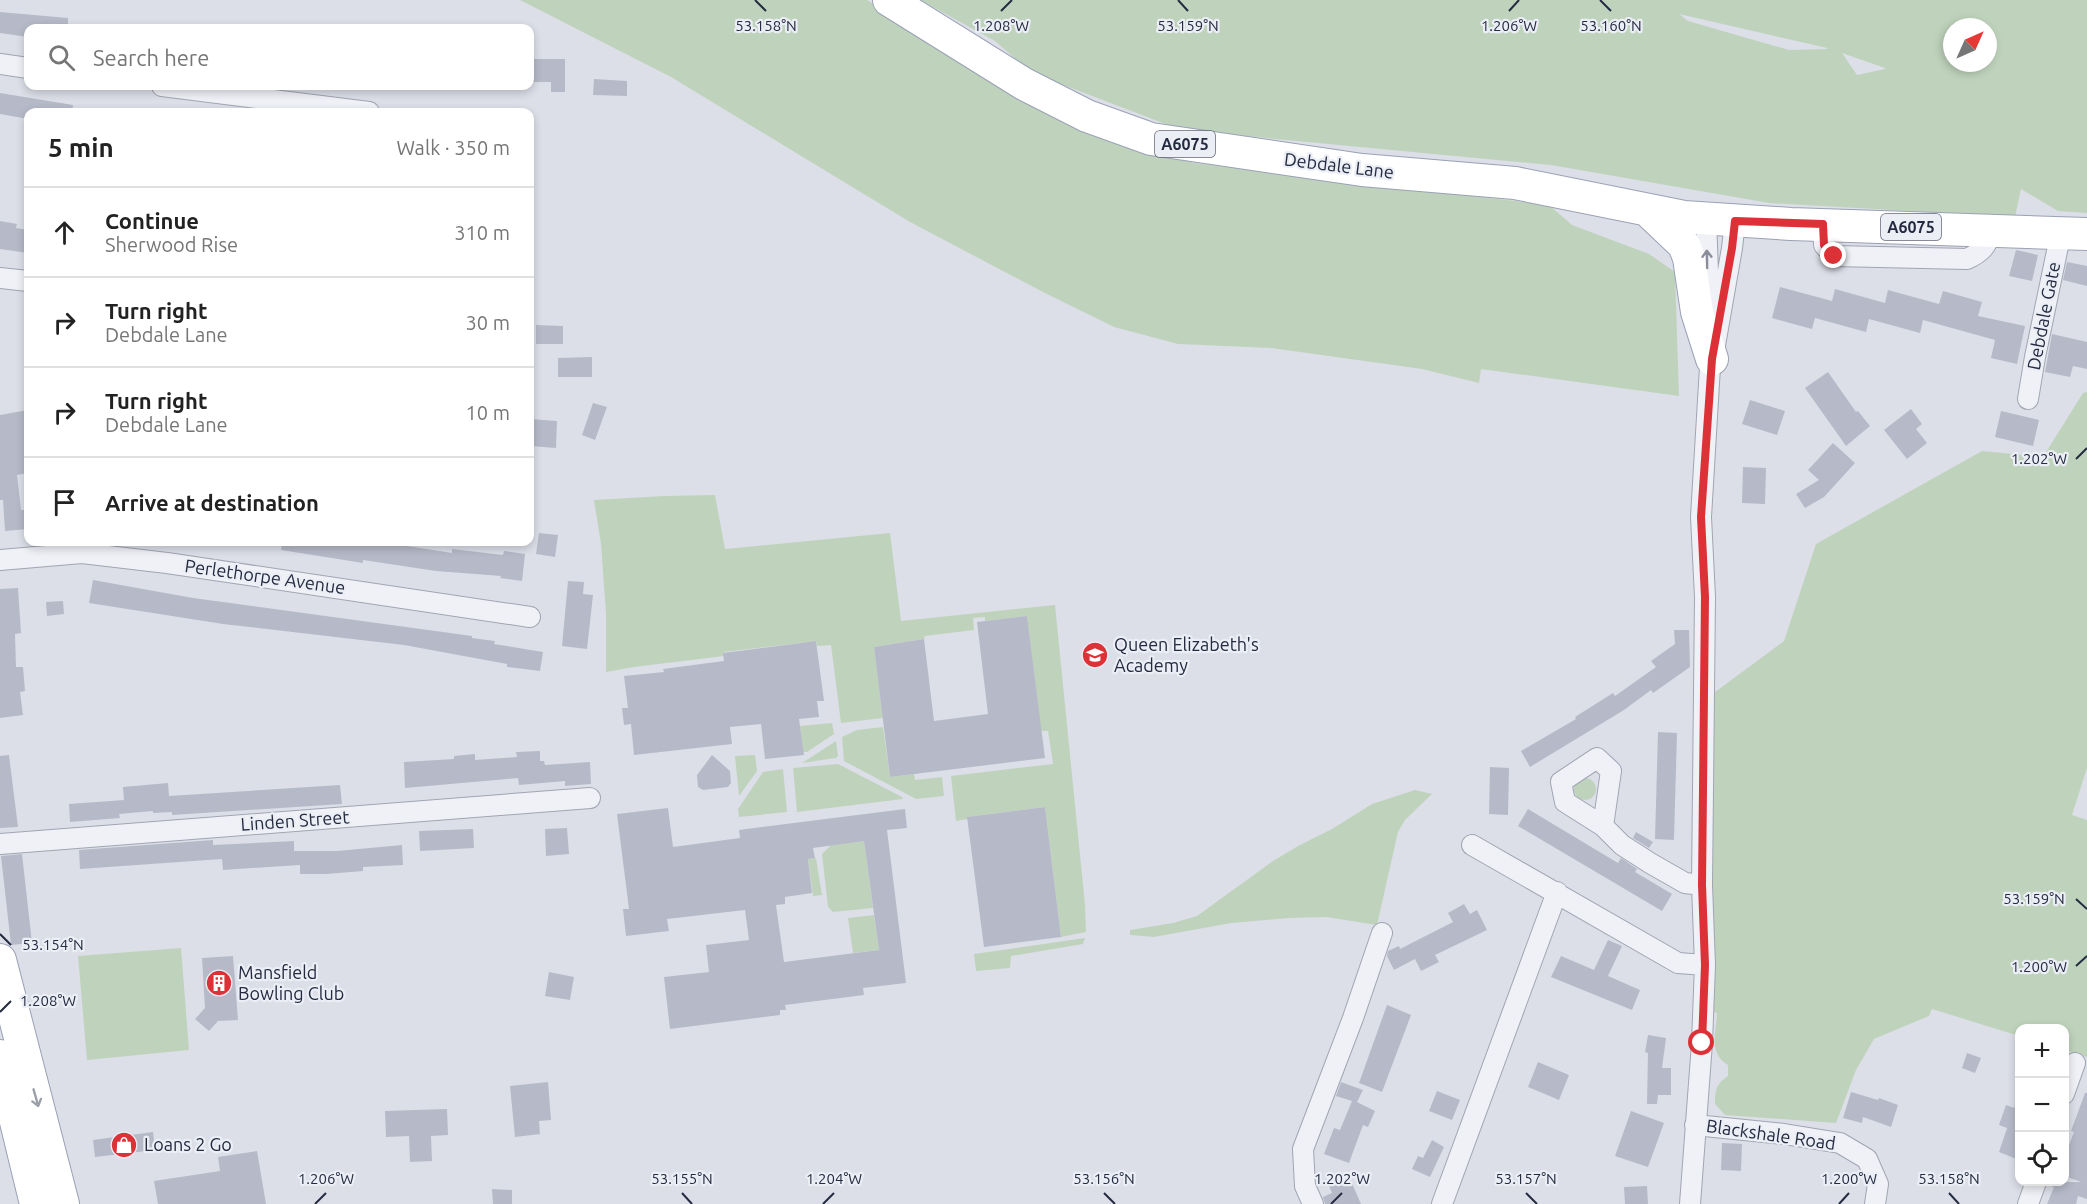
<!DOCTYPE html>
<html lang="en">
<head>
<meta charset="utf-8">
<style>
  :root { --surface:#fff; --page:#f6f6f6; --text:#222; --muted:#767676; --line:#e0e0e0 }
  body { margin:0; font-family:Ubuntu,sans-serif; background:var(--page); color:var(--text) }
  .controls { position:absolute; right:18px; bottom:18px; display:grid; overflow:hidden; border-radius:12px; box-shadow:0 3px 9px #0003 }
  .controls button { width:54px; height:54px; display:grid; place-items:center; padding:0; border:0; border-bottom:2px solid var(--line); background:var(--surface); color:var(--text); font:30px sans-serif }
  .compass { position:absolute; left:1943px; top:18px; width:54px; height:54px; border-radius:50%; background:var(--surface); box-shadow:0 3px 9px #0003; rotate:45deg }
  .stop { position:absolute; width:18px; height:18px; margin:-14px; border:4px solid #dc3237; border-radius:50%; background:#fff }
  .stop.end { background:#dc3237; border-color:#fff; box-shadow:0 2px 6px #0008 }
  .list { margin:0; padding:0; list-style:none }
  h2 { display:flex; justify-content:space-between; align-items:center; height:78px; margin:0; padding:0 24px; font-size:26px }
  h2 small { font-size:20px; font-weight:400; color:var(--muted) }
  .list li { display:grid; grid-template-columns:39px 1fr auto; gap:18px; align-items:center; box-sizing:border-box; height:90px; padding:0 24px; border-top:2px solid var(--line) }
  .list b { display:block; font-size:22px; white-space:nowrap }
  .list p { margin:0; font-size:20px; white-space:nowrap; color:var(--muted) }
  .list em { font-size:20px; font-style:normal; color:var(--muted) }
  .icon { flex:none; width:33px; height:33px; fill:none; stroke:currentColor; stroke-width:2; stroke-linecap:round; stroke-linejoin:round }
  .map { position:relative; flex:none; width:2087px; height:1204px; overflow:hidden }
  .search { position:absolute; background:var(--surface); box-shadow:0 3px 9px #0003; left:24px; top:24px; width:510px; height:66px; display:flex; align-items:center; gap:15px; box-sizing:border-box; padding:0 21px; border-radius:12px; color:var(--muted); font-size:22px }
  .panel { position:absolute; background:var(--surface); box-shadow:0 3px 9px #0003; left:24px; top:108px; width:510px; height:438px; border-radius:12px }
  .map>svg:first-child { display:block }
  .green { fill:#bfd3bc; fill-rule:evenodd }
  .building { fill:#b6bac8; fill-rule:evenodd }
  .lines { fill:none; stroke-linecap:round; stroke-linejoin:round }
  .street-casing { stroke:#a1a5b2; stroke-width:22 }
  .primary-casing { stroke:#9aa1b5; stroke-width:34 }
  .street { stroke:#eff1f6; stroke-width:20 }
  .primary { stroke:#fff; stroke-width:32 }
  .oneway { stroke:#8a8e9b }
  .oneway2 { stroke:#9ca0a9 }
  .route { stroke:#dc3237; stroke-width:8 }
  .ticks { fill:none; stroke:#242b40; stroke-width:2 }
  .labels { text-anchor:middle; stroke-width:4.5; stroke-linejoin:round; paint-order:stroke }
  .shield { fill:#ebeef5; stroke:#606676; stroke-width:1.5 }
  .shield-label { font-size:16px; font-weight:bold; fill:#242b40 }
  .street-label { font-size:18px; fill:#242b40; stroke:#ebeef5 }
  .poi-label { font-size:18px; fill:#242b40; stroke:#ebeef5; text-anchor:start }
  .ticks-label { font-size:15px; text-anchor:middle; fill:#242b40; stroke:#ebeef5; stroke-width:4.5; stroke-linejoin:round; paint-order:stroke }
</style>
</head>
<body>
<div class="map">
<svg width="2087" height="1204" viewBox="0 0 2087 1204">
  <rect width="100%" height="100%" fill="#dcdfe8"/>
  <path class="green" d="M520,0H867L1018,94L1101,133L1194,163L1549,205L1572,225L1649,254L1675,272L1679,396L1481,369L1479,383L1422,369L1271,348L1178,344L1114,327L1041,291L910,222L671,77Z
    M920,0H2087V213L2058,211L2021,189L2015,217L1769,203L1551,165L1181,130L1032,73L995,41ZM1679,14L1827,48V49L1789,50L1688,21ZM1952,27H1988V63H1952ZM1842,53L1885,68V69L1857,75Z
    M2087,392V768L2072,815L2087,820V1057L2065,1050L2064,1028H2020L2019,1036L1932,1009L1929,1016L1874,1039L1856,1070L1836,1123L1725,1115L1715,1104C1715,1090 1716,1084 1728,1076V1065C1708,1053 1716,1034 1717,1013L1711,1012L1713,986L1711,695L1784,641L1816,544L1982,451L2043,457L2083,393Z
    M715,495L725,549L890,533L901,621L1055,605L1085,905L1086,932L1061,937L1045,807L968,817V819L956,821L951,776L1053,764L1048,731H1041L1027,616L985,621V617L973,618L974,630L925,636L924,639L874,647L883,718L841,723L831,645L817,646L816,641L724,652V656L634,667L606,672V614L601,544L594,500L664,496Z
    M832,723L834,734L807,752H803L800,726Z
    M883,727L890,777L914,774L915,780L942,777L944,796L916,799L844,761L842,737L857,730Z
    M836,741L838,756L836,758L802,763Z
    M755,755L757,771L739,796L735,756Z
    M838,764L902,797L903,799L797,812L793,768Z
    M783,769L787,812L739,817L738,809L763,772Z
    M1574 789a11 11 0 1 1 22 0a11 11 0 1 1-22 0Z
    M1415,790L1432,794L1405,820L1398,832L1377,925L1326,917L1289,918L1231,923L1154,937L1130,935V930L1173,923L1197,916L1273,861L1298,846L1332,829L1372,804Z
    M864,841L873,908L833,912L828,907L822,854L831,845Z
    M816,858L822,895L813,896L808,859Z
    M874,915L879,950L853,953L848,918Z
    M1085,938L1083,944L1011,956L1010,968L976,971L974,954Z
    M181,948L189,1050L87,1060L78,956Z"/>
  <path class="building" d="M0,12L68,18V28H28V37L0,33Z
    M534,59H565V92H551V82H533Z
    M594,79L627,81V96L593,95Z
    M0,93L73,105L72,112H28V119L0,114Z
    M0,221L17,224L16,228L28,230V253L0,249Z
    M2016,250L2038,255L2032,281L2009,276Z
    M2067,262L2087,266V286L2063,280Z
    M1780,287L1832,301L1835,289L1885,303L1888,290L1939,304L1943,291L1982,302L1978,316L2025,326L2017,364L1991,358L1995,340L1923,320L1920,333L1869,319L1866,332L1815,318L1812,329L1772,318Z
    M536,325L563,326V344H536Z
    M2052,334L2087,342V369L2073,366L2070,377L2045,372Z
    M592,357V377H558V358Z
    M1828,372L1856,412L1858,411L1870,426L1846,446L1805,388Z
    M1750,400L1785,411L1777,435L1742,424Z
    M593,403L607,407L595,440L582,435Z
    M1911,409L1922,424L1916,429L1927,443L1907,459L1884,430Z
    M28,410V473L17,475L21,510H28V529L5,531L3,500H0V415Z
    M2001,411L2039,420L2033,446L1995,437Z
    M530,419L557,421L556,448L530,446Z
    M1833,443L1855,463L1824,497L1805,508L1796,494L1819,480L1808,470Z
    M1743,467L1766,468L1765,504L1742,503Z
    M539,533L558,535L555,557L536,554Z
    M282,542H381L452,553V549L503,555L504,551L525,554L522,581L500,578L501,576L436,571L363,560V563L281,550Z
    M93,580L193,598L472,636V638L495,641L494,644L543,652L540,671L507,667V664L404,645L223,624L89,603Z
    M568,581L584,582L583,594L593,595L587,649L562,646Z
    M18,588L21,633L15,634L16,667H23L25,691L20,692L23,715L0,718V589Z
    M63,601L64,614L47,616L46,602Z
    M1027,616L1045,758L890,777L874,647L924,639L934,721L988,714L977,622Z
    M1674,630H1689L1690,667L1653,693L1651,690L1624,710L1530,767L1521,751L1576,719L1575,717L1613,693L1615,696L1656,667L1651,661L1675,644Z
    M816,641L824,701H817L819,717L799,719L804,755L765,759L761,724L730,727L732,744L634,755L631,724L624,725L622,708H628L624,676L664,672L663,669L724,661L723,653Z
    M1658,732L1677,733L1674,840L1655,839Z
    M540,751V761H544L545,765L590,762L591,784L565,786V781L519,785L518,778L405,788L404,762L454,759V756L475,754V760L517,757L516,752Z
    M9,755L18,827L0,828V756Z
    M712,755L730,771L731,783L728,787L703,790L698,787L697,775Z
    M1490,767L1509,768L1508,815L1489,814Z
    M168,783L169,796L340,785L342,804L172,815V812L153,813V811L119,814L120,818L70,822L69,804L124,800L123,787Z
    M1045,807L1061,937L984,947L967,817Z
    M668,808L673,847L740,838L739,830L905,809L907,828L887,830L906,983L863,988L864,995L785,1005L786,1010H780V1015L670,1029L664,977L709,972L706,945L749,940L745,910L667,919L669,931L626,936L623,909H629L617,814ZM864,841L879,950L784,962L776,905L785,904V897L812,893L808,859L815,858L813,848Z
    M1528,809L1618,863L1621,858L1637,869L1635,872L1672,894L1662,911L1518,826Z
    M567,828L569,854L546,856L545,829Z
    M473,829L474,848L420,851L419,831Z
    M1636,832L1653,842L1649,848L1633,838Z
    M213,840V845L294,841V851H337L402,845L403,865L363,867V871L326,874H300V865L223,870L222,859L80,869L79,850Z
    M22,854L32,943L11,945L1,856Z
    M1464,904L1470,914L1477,910L1487,930L1435,955L1439,962L1421,971L1415,959L1394,970L1387,956L1388,951L1399,946L1400,949L1453,922L1448,913Z
    M1608,940L1622,946L1608,976L1640,990L1632,1010L1551,977L1561,956L1594,970Z
    M233,956L238,1020L218,1021L209,1031L195,1019L205,1008L202,958Z
    M549,972L574,977L570,1000L545,996Z
    M1387,1005L1411,1015L1382,1092L1359,1083Z
    M1648,1035L1666,1038L1662,1068H1671V1095H1658L1657,1104H1647L1648,1053L1645,1052Z
    M1967,1053L1981,1058L1975,1073L1962,1068Z
    M1538,1062L1569,1075L1559,1100L1528,1087Z
    M548,1082L551,1120L539,1121L540,1134L515,1137L510,1086Z
    M1341,1082L1363,1090L1357,1102L1375,1111L1368,1127L1363,1125L1349,1163L1324,1154L1334,1128L1340,1130L1352,1101L1336,1096Z
    M1437,1091L1460,1100L1452,1120L1429,1111Z
    M1851,1092L1878,1100L1879,1098L1898,1105L1891,1127L1863,1117L1862,1123L1843,1118Z
    M2085,1093H2087V1199L2078,1196L2076,1204H2047L2054,1187L2047,1185L2048,1182H2081L2064,1176V1158L2074,1132L2071,1131Z
    M2017,1099H2019V1160L1999,1152L2007,1128L1999,1125L2006,1105L2014,1108Z
    M447,1109L448,1135L431,1136L432,1161L410,1162L409,1136L386,1137L385,1111Z
    M1631,1111L1664,1123L1648,1167L1615,1156Z
    M153,1132L155,1150L95,1157L93,1140Z
    M1432,1140L1444,1147L1430,1177L1412,1169L1418,1156L1423,1158Z
    M1722,1143L1742,1144L1741,1171L1721,1170Z
    M257,1151L266,1204H158L154,1181L220,1171L218,1157Z
    M1347,1172L1361,1204H1325L1323,1197L1332,1193L1327,1181Z
    M1647,1186L1648,1204H1625L1624,1187Z
    M492,1189L512,1190V1204H493Z"/>
  <g class="lines">
    <g class="street-casing">
      <path id="street" d="M0,64L28,68
        M162,86L369,112
        M1706,219L1709,299
        M1823,224L1824,245L1834,256L1967,259C1982,252 1987,246 1992,230
        M0,278L28,281
        M1714,351L1732,248L1735,221
        M2028,399L2035,357L2061,232
        M0,560L82,553L167,563L530,617
        M1603,826L1611,771L1597,758L1561,782L1565,802L1603,826L1622,845L1650,863L1685,883L1702,885
        M0,844L590,798
        M1472,845L1678,963L1705,965
        M2064,1094L2075,1063
        M1695,1125L1784,1134L1840,1143L1867,1159L1878,1184L1875,1204
        M1313,1204L1305,1186L1303,1149L1353,1018L1382,933
        M1442,1204L1557,892
        M1690,1204L1702,1043L1705,965L1702,885L1705,597L1701,517L1711,350
        M2028,1204L2036,1182"/>
    </g>
    <g class="primary-casing">
      <path id="primary" d="M889,0L1024,84L1087,116L1151,139L1362,170L1515,183L1684,217L1791,224L2087,234
        M1647,210L1684,245L1689,258L1697,312L1712,359
        M0,960L63,1204
        M0,1056L36,1204"/>
    </g>
    <use href="#street" class="street"/>
    <use href="#primary" class="primary"/>
  </g>
  <defs><path id="oneway-shaft" d="M-6 0H5M1.5-3L5.5 0L1.5 3" fill="none" stroke-width="1.6" stroke-linecap="round" stroke-linejoin="round" transform="scale(1.5)"/></defs>
  <use class="oneway" href="#oneway-shaft" transform="translate(1707 259) rotate(-91)"/>
  <use class="oneway2" href="#oneway-shaft" transform="translate(36 1098) rotate(74)"/>
  <g class="lines">
    <path class="route" d="M1702,1043L1705,965L1702,885L1705,597L1701,517L1712,359L1732,248L1735,221L1823,224L1824,245L1834,256"/>
  </g>
  <path class="ticks" d="M755,0L766,11M1178,0L1188,11M1600,0L1611,11M1001,11L1012,0M1509,11L1519,0M2076,459L2087,448M2076,899L2087,909M0,934L11,945M2076,966L2087,956M0,1012L11,1001M682,1193L692,1204M1104,1193L1115,1204M1526,1193L1537,1204M1949,1193L1959,1204M315,1204L326,1193M823,1204L834,1193M1331,1204L1342,1193M1839,1204L1849,1193"/>
  <defs>
    <g id="school-disc" transform="scale(1.35)"><circle r="9.5" fill="#dc3237" stroke="#ebeef5"/><path d="M0-5L7-2L0 1L-7-2ZM-4 1L0 2.5L4 1V4Q0 6-4 4Z" fill="#fff"/></g>
    <g id="building-disc" transform="scale(1.35)"><circle r="9.5" fill="#dc3237" stroke="#ebeef5"/><path d="M-4-6H4V6H1V3H-1V6H-4ZM-2.5-4.3h1.7v1.8h-1.7ZM.8-4.3h1.7v1.8H.8ZM-2.5-1h1.7V.8h-1.7ZM.8-1h1.7V.8H.8Z" fill="#fff"/></g>
    <g id="shop-disc" transform="scale(1.35)"><circle r="9.5" fill="#dc3237" stroke="#ebeef5"/><path d="M-5-2.5h2.3a2.7 3.5 0 0 1 5.4 0H5L5.5 6h-11ZM-1.5-2.5h3a1.5 2.3 0 0 0-3 0Z" fill="#fff"/></g>
  </defs>
  <g fill-rule="evenodd">
    <use href="#school-disc" x="1095" y="655"/>
    <use href="#building-disc" x="219" y="983"/>
    <use href="#shop-disc" x="124" y="1145"/>
  </g>
  <g class="labels">
    <g class="shield">
      <rect x="1155" y="131" width="60" height="26" rx="4.5"/>
      <rect x="1881" y="214" width="60" height="26" rx="4.5"/>
    </g>
    <g class="shield-label">
      <text x="1185" y="150">A6075</text>
      <text x="1911" y="233">A6075</text>
    </g>
    <g class="street-label">
      <text transform="translate(1339 166) rotate(7)" y="6">Debdale Lane</text>
      <text transform="translate(2044 316) rotate(-79)" y="6">Debdale Gate</text>
      <text transform="translate(265 577) rotate(8)" y="6">Perlethorpe Avenue</text>
      <text transform="translate(295 821) rotate(-4)" y="6">Linden Street</text>
      <text transform="translate(1771 1135) rotate(8)" y="6">Blackshale Road</text>
    </g>
    <g class="poi-label">
      <text x="1114" y="651">Queen Elizabeth's<tspan x="1114" dy="21">Academy</tspan></text>
      <text x="238" y="979">Mansfield<tspan x="238" dy="21">Bowling Club</tspan></text>
      <text x="144" y="1151">Loans 2 Go</text>
    </g>
  </g>
  <g class="ticks-label">
    <text x="766" y="31">53.158°N</text>
    <text x="1001" y="31">1.208°W</text>
    <text x="1188" y="31">53.159°N</text>
    <text x="1509" y="31">1.206°W</text>
    <text x="1611" y="31">53.160°N</text>
    <text x="2039" y="464">1.202°W</text>
    <text x="2034" y="904">53.159°N</text>
    <text x="53" y="950">53.154°N</text>
    <text x="2039" y="972">1.200°W</text>
    <text x="48" y="1006">1.208°W</text>
    <text x="834" y="1184">1.204°W</text>
    <text x="1849" y="1184">1.200°W</text>
    <text x="326" y="1184">1.206°W</text>
    <text x="682" y="1184">53.155°N</text>
    <text x="1104" y="1184">53.156°N</text>
    <text x="1342" y="1184">1.202°W</text>
    <text x="1526" y="1184">53.157°N</text>
    <text x="1949" y="1184">53.158°N</text>
  </g>
</svg>
<div class="controls">
<button>+</button>
<button>−</button>
<button><svg class="icon" aria-label="locate" viewBox="0 0 24 24"><circle cx="12" cy="12" r="6"/><path d="M12 2v4M12 18v4M2 12h4M18 12h4"/></svg></button>
</div>
<svg class="compass" viewBox="-18 -18 36 36"><path d="M0-13l5 13h-10z" fill="#e53935"/><path d="M0 13l5-13h-10z" fill="#767676"/></svg>
<div class="stop" style="left:1702px;top:1043px"></div>
<div class="stop end" style="left:1834px;top:256px"></div>
<div class="search"><svg class="icon" aria-label="search" viewBox="0 0 24 24"><circle cx="10" cy="10" r="6"/><path d="M15 15l6 6"/></svg>Search here</div>
<section class="panel">
<h2>5 min<small>Walk · 350 m</small></h2>
<ul class="list">
<li><svg class="icon" aria-label="ahead" viewBox="0 0 24 24"><path d="M12 20V5M6 11l6-6 6 6"/></svg><div><b>Continue</b><p>Sherwood Rise</p></div><em>310 m</em></li>
<li><svg class="icon" aria-label="right" viewBox="0 0 24 24"><path d="M7 20v-9h11M14 6l5 5-5 5"/></svg><div><b>Turn right</b><p>Debdale Lane</p></div><em>30 m</em></li>
<li><svg class="icon" aria-label="right" viewBox="0 0 24 24"><path d="M7 20v-9h11M14 6l5 5-5 5"/></svg><div><b>Turn right</b><p>Debdale Lane</p></div><em>10 m</em></li>
<li><svg class="icon" aria-label="arrive" viewBox="0 0 24 24"><path d="M6 21V4h12l-3 4 3 4H6"/></svg><div><b>Arrive at destination</b></div></li>
</ul>
</section>
</div>
</body>
</html>
